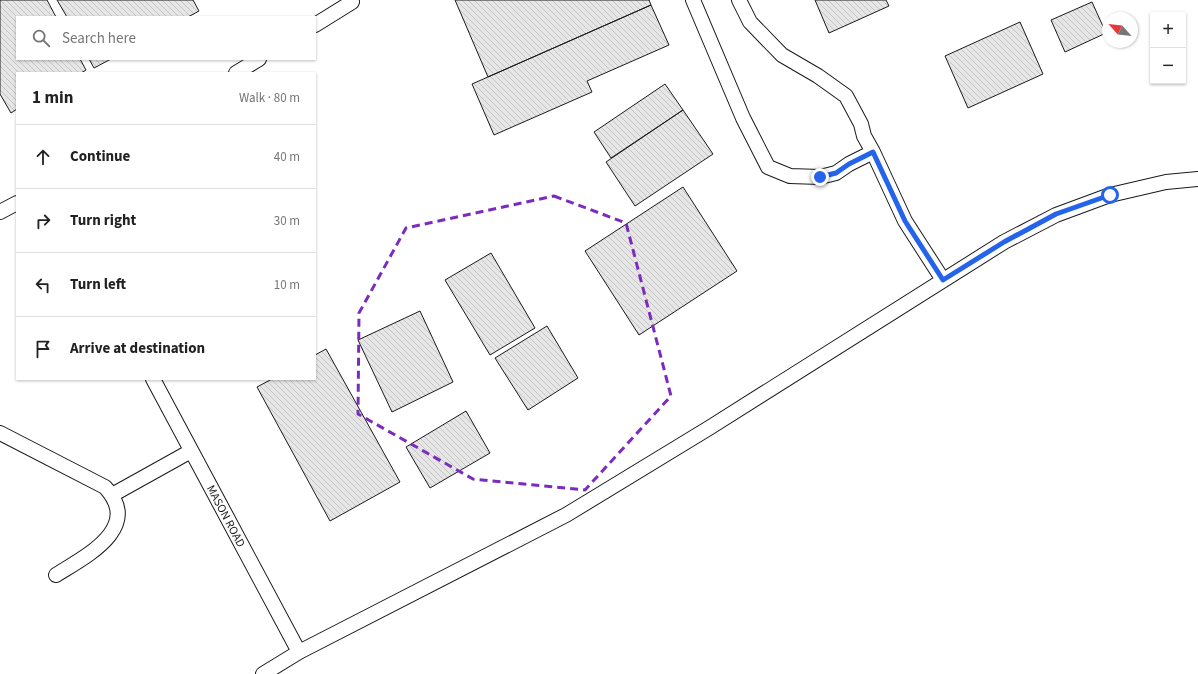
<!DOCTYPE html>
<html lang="en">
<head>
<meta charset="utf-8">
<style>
  :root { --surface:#fff; --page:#f2f2f2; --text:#222; --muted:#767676; --line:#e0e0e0 }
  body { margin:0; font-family:"Source Sans 3",sans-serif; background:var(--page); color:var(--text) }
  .controls { position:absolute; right:12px; top:12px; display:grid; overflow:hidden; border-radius:0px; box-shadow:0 1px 3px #0004 }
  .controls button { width:36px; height:36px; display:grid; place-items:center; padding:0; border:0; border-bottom:1px solid var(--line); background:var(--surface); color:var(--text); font:20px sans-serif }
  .compass { position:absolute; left:1102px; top:12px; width:36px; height:36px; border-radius:50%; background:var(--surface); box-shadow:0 1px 3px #0004; rotate:297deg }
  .stop { position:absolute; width:12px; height:12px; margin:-9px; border:3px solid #2563eb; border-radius:50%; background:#fff }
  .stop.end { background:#2563eb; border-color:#fff; box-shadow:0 1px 4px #0008 }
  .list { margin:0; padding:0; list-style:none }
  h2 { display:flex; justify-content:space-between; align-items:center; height:52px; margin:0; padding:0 16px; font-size:17px }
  h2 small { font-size:13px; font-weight:400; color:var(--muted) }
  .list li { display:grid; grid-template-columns:26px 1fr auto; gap:12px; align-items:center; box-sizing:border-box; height:64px; padding:0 16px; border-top:1px solid var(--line) }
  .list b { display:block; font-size:15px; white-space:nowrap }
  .list em { font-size:13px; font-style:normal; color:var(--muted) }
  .icon { flex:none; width:22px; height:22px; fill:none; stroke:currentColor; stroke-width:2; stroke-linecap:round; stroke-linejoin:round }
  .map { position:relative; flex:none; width:1198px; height:674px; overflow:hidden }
  .search { position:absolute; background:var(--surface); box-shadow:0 1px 3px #0004; left:16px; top:16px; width:300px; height:44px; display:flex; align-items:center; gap:10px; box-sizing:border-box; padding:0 14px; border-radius:0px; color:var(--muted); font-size:15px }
  .panel { position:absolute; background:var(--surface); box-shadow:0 1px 3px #0004; left:16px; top:72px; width:300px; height:308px; border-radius:0px }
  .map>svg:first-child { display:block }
  .building { fill:url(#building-back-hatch); stroke:#1a1a1a }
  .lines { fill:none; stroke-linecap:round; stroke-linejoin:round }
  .service-casing { stroke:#1a1a1a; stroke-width:16 }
  .service { stroke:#fff; stroke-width:14 }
  .route { stroke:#2563eb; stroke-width:5 }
  .marked { fill:none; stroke:#7b2cbf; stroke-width:3; stroke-dasharray:8 5; stroke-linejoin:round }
  .labels { text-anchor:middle; stroke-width:3; stroke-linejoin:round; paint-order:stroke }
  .street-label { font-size:12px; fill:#1a1a1a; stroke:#fff }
</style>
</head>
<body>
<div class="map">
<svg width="1198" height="674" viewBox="0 0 1198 674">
  <defs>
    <pattern id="building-back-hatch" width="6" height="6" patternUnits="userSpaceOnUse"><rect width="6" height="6" fill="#e6e6e6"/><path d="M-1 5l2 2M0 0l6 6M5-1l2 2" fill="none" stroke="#c5c5c5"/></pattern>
  </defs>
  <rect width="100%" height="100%" fill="#fff"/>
  <path class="building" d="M0,0H47L56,17H17V59H80L86,70L81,73H17V109L11,113L0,94Z
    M57,0H193L199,11L188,17H67Z
    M455,0H649L651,5L488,77Z
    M815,0H886L889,6L829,33Z
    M1092,2L1106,33L1065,52L1051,20Z
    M651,5L669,45L587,81L592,92L494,135L472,84Z
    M1020,22L1043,74L968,108L945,56Z
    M89,59H111L94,68Z
    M665,84L683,110L611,158L594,132Z
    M683,110L713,154L635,206L606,162Z
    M683,187L737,271L639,335L585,251Z
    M491,253L535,328L490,355L445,280Z
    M420,311L453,382L392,412L358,340Z
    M547,326L578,378L528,410L495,358Z
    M326,349L400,482L330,521L257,387L272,379H315V355Z
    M466,411L490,453L430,488L406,447Z"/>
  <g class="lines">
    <g class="service-casing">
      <path id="service" d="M693,0L743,118L768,167L790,176L820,177L836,173L849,164L873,152L864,136L861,124L846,96L818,76L782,55L750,22L739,0
        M315,25L352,2
        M236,73L259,59
        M873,152L905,221L943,280
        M0,212L17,203
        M153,379L299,652
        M0,433L105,487C143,528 86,556 56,575
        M112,495L191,451
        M263,674L299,652L566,515L709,428L1004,242L1056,215L1110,195L1166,182L1198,179"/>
    </g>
    <use href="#service" class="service"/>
  </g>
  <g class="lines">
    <path class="route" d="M820,177L836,173L849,164L873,152L905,221L943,280L1004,242L1056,214L1110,195"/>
  </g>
  <path class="marked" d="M554,196L626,223L671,396L585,490L473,479L358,414L359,313L406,228Z"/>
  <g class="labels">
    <g class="street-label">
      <text transform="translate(226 516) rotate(62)" y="4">MASON ROAD</text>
    </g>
  </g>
</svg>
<div class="controls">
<button>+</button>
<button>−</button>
</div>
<svg class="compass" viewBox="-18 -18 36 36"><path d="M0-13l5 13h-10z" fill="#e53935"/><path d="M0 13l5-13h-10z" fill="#767676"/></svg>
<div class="stop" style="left:1110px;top:195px"></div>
<div class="stop end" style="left:820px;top:177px"></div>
<div class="search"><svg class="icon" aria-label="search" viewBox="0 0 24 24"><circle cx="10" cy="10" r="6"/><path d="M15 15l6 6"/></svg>Search here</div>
<section class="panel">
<h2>1 min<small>Walk · 80 m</small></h2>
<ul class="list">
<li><svg class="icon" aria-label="ahead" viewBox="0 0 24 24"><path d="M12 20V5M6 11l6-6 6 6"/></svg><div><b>Continue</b></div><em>40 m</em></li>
<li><svg class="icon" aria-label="right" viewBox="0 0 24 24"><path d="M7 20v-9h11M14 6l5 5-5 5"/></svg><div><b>Turn right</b></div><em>30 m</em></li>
<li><svg class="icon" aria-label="left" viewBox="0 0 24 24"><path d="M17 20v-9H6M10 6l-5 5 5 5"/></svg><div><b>Turn left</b></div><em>10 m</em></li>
<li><svg class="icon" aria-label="arrive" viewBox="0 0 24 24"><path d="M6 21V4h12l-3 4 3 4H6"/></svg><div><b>Arrive at destination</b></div></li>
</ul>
</section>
</div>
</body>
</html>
